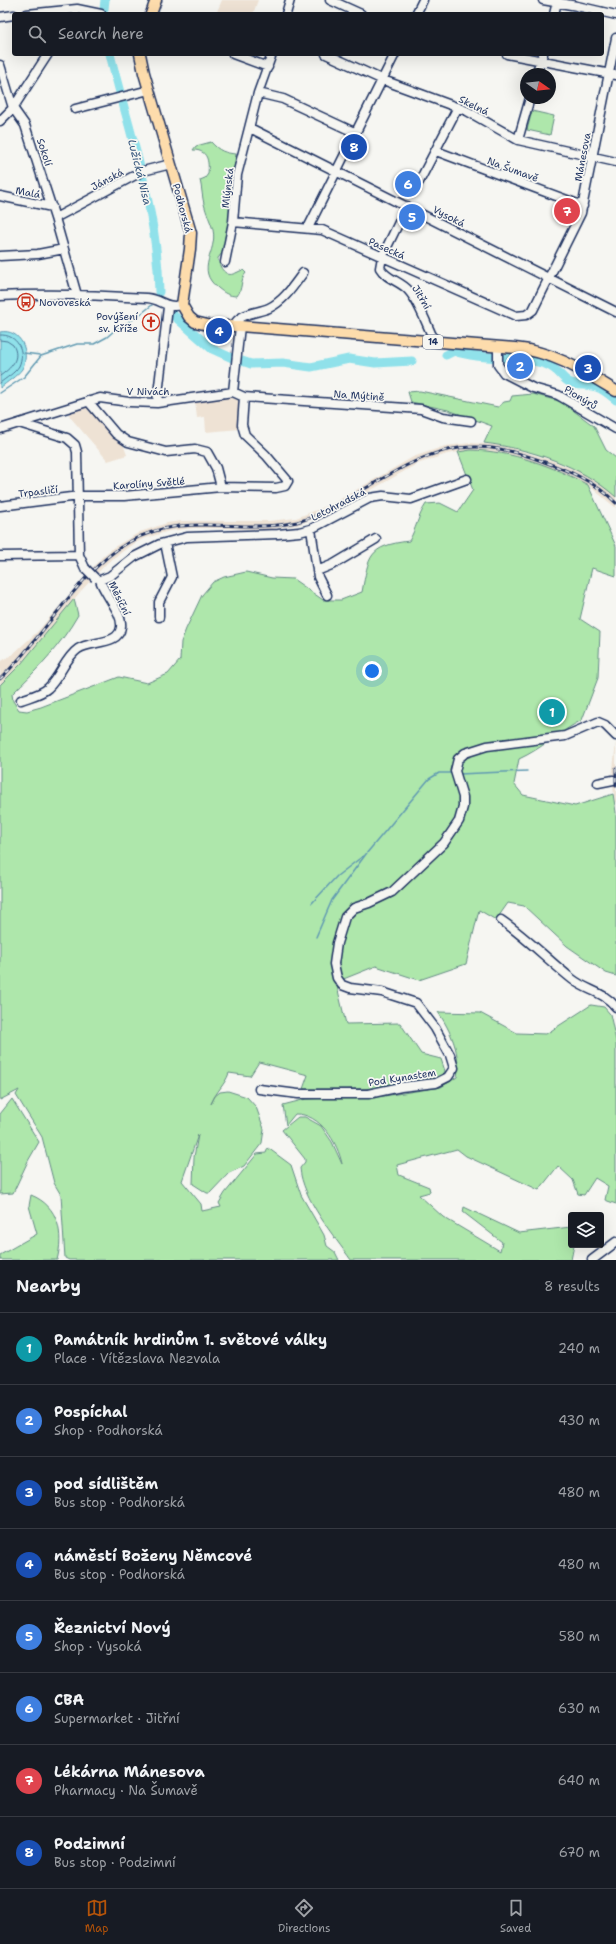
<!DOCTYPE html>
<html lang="en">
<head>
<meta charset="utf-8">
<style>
  :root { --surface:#171b24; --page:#20242c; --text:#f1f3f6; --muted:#9ea1a6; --line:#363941; --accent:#b45309 }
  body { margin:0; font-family:"Shantell Sans",sans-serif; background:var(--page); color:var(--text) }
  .controls { position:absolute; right:12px; bottom:12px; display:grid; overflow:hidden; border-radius:4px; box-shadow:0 4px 16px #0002 }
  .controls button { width:36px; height:36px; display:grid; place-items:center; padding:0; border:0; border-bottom:1px solid var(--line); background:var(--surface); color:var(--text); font:20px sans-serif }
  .compass { position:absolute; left:520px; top:68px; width:36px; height:36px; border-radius:50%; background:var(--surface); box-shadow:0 4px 16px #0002; rotate:104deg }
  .you { position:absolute; left:372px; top:671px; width:14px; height:14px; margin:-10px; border:3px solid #fff; border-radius:50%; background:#1a73e8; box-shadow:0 0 0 6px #1a73e833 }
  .badge { display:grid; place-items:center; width:26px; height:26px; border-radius:50%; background:var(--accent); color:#fff; font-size:13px; font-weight:700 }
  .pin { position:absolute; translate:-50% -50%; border:2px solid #fff; box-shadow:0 1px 4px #0006 }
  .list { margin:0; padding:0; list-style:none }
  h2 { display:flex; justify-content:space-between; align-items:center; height:52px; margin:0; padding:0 16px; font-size:17px }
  h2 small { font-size:13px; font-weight:400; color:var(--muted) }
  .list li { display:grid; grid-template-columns:26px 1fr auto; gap:12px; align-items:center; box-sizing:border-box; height:72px; padding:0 16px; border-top:1px solid var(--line) }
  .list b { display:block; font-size:15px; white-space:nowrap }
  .list p { margin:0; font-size:13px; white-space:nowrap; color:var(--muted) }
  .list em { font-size:13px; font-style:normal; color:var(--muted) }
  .icon { flex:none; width:22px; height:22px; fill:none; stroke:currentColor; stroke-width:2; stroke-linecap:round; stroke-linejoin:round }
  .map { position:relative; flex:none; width:616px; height:1260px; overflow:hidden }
  .search { position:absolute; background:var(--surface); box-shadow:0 4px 16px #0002; left:12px; right:12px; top:12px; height:44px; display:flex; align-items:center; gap:10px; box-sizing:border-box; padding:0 14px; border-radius:4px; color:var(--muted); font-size:15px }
  .sheet { height:628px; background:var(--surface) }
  nav { display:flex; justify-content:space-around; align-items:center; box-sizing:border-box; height:56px; border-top:1px solid var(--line); background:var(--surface); font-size:11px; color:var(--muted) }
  nav a { display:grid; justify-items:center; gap:2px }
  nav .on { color:var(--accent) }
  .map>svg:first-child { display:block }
  .built { fill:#eee2d4 }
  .green { fill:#aee7ab; stroke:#648b84 }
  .water { fill:#90e1ea; stroke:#619ab2 }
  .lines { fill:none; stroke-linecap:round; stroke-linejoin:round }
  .shore { stroke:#4a7696; stroke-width:1 }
  .stream { stroke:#619ab2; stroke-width:1.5 }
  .river { stroke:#90e1ea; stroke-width:9 }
  .minor-casing { stroke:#1b2f5e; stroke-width:11 }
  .major-casing { stroke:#1b2f5e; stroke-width:13 }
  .minor { stroke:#f6f6f2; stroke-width:8 }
  .major { stroke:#fddcac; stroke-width:10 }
  .rail-casing { stroke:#1b2f5e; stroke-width:3 }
  .rail { stroke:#f6f6f2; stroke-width:1.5; stroke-dasharray:4.5; stroke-linecap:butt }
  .minor-bridge-casing { stroke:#1b2f5e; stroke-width:11; stroke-linecap:butt }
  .minor-bridge { stroke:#f6f6f2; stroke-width:8 }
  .labels { text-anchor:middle; stroke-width:3.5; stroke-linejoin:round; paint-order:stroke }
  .shield { fill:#f6f6f2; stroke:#5d6b8a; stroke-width:1 }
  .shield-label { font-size:9px; font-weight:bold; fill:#1b2f5e }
  .street-label { font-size:10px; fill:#1b2f5e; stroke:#f6f6f2 }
  .poi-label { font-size:10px; fill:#1b2f5e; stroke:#f6f6f2; text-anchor:start }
  .water-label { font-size:11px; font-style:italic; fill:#32537a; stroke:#f6f6f2 }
</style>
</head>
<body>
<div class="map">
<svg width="616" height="1260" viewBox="0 0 616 1260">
  <rect width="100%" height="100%" fill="#f6f6f2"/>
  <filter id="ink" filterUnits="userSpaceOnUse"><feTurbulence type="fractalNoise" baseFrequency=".025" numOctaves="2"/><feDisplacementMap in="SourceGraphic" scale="8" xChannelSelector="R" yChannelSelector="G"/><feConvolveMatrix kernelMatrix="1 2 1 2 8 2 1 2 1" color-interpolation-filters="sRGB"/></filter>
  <g filter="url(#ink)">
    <path class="built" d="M222,0H258L253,14H216Z
      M228,397L242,400L240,429L206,432L205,417L197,418L195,401Z
      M88,405L123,444L127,455L108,461L70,417L68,411Z
      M471,443L497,445L515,449L551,460L580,472L604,487L616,497V508L588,485L563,473L513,456L496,452L471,450L447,454L417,464L336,510L297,525L270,529L194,528L169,531L143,539L130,546L107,563L80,592L21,664L0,685V662L13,654L38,631L102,557L114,547L140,532L167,523L182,521H269L296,518L332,504L413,457L445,446Z
      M616,742V812L612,778Z"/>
    <path class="green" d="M532,111L554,116L550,135L527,130Z
      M211,142C219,151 225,153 236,154C233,174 231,193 230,214C229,227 223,232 226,248L218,258C218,265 225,277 233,274C237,273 239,271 243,270L246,273C240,279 243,289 237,296C229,296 224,293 218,288C194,269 218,252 213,230C211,222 206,213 204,204C202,196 202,188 200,180L205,178L208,174C209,161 208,150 193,150L196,146Z
      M420,391L498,407L504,402L510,401L512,396L533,394L562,402L594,426L606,450L616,458V497C580,465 531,449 484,443L492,426L448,410L411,402L408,392Z
      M471,450C511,451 553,466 588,485L616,546V576L592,568L580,619L600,632L598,678L582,720C559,732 541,749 519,759L514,784L523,795L575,806L613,794L616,812V976L606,973L567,946L524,906L508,903L496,920L479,910L466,964L419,980L376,966L336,982L346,1024L400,1023L421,1054L441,1059L445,1071L442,1077C397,1091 349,1089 303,1089L308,1075L259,1062L250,1076L229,1073C225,1085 216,1091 211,1104L215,1096L220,1092L228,1091L247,1097L256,1107L264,1129L262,1143L244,1166L229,1173L210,1193H207L193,1184L194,1157L198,1135L182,1181L201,1204L202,1211L221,1207L219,1203L225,1193L257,1154L266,1153L268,1148L291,1165L301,1195L324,1235L327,1246L335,1252L339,1260H69L65,1258L61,1195L54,1183L42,1137L16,1095L19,1090L0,1100V685L21,664L74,599L78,615C61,645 36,671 12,694L13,701L19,710L27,711L41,707L119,677L147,683L168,674L180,660L181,642L186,629L202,595L213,582L224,577L246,572L272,578L293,579L323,600H341L362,592C369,556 368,546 409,541C416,529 418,516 426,504L440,503L458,512L473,490L458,452Z
      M591,1005L604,1007L610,1014L616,1041V1204L605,1200L608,1186L595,1178L584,1195L578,1194L573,1180L558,1166L539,1190L466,1156L457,1149L397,1165L399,1175L429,1187L430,1192L419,1195L443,1217L500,1251L502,1242L463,1212L464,1207L519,1233L571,1227V1245H574L571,1260H351C334,1236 302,1198 300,1168L305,1162V1159L282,1130L298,1117H305L321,1126L332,1142L342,1164C338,1143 320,1113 295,1114L286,1125L283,1105L306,1099L384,1096L441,1087L457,1077C461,1054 451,1031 438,1012L480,1013L517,1033L546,1034Z
      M12,1099L39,1142L28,1161L13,1193L0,1194V1114Z
      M31,1195C59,1206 64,1234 57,1260H0V1255L37,1234L29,1206Z"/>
    <path class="water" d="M0,332C21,328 31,353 22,369C17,376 7,382 0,388Z"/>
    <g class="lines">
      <path class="shore" d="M0,335C17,334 26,351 19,366C15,373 6,378 0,383
        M0,340L7,341L13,345C21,359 11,368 0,376"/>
      <path class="stream" d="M24,353L40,355
        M0,393L24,377L41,356L77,344H94L107,337L116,329L137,317L152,305
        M459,774L527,771
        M312,903L337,876L363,856
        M316,937L332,900L366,854L429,779L439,773H452"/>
      <path class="river" d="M104,9L105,0
        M110,54C129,132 158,211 159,292
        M172,314L212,349L232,358
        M446,355L454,351C483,361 515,355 545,364C560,369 561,379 571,383C579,386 588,384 596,387C603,389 610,395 616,400
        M242,361L251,364L283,363L311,367L349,359L375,363L412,361"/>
      <g class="minor-casing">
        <path id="minor" d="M330,0L361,14
          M543,0L577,6L616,15
          M27,14L77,9L101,14
          M286,14L290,0
          M416,14L423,0
          M554,14L557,2
          M0,17L14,15
          M233,54L268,67
          M326,54L383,80L467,111L518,140L616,162
          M507,54L616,75
          M0,65L13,108L25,125L55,218L77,295
          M536,74L543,54
          M258,93L283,99L356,133
          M75,109L149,90
          M0,121L13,108L48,54
          M250,128L616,312
          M518,140L530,98
          M436,151L583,206
          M419,182L458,107
          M0,196L52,207
          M407,206L382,257L380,268C387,280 401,281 409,291C419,302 428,328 435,342
          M55,218L143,171L171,164
          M233,222L322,230L516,316L526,315L533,310L581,213L616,38
          M308,228L395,54
          M0,256L38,254L64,249
          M225,262L233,222L237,175L258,93L272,54
          M0,296C49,293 98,295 147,298C162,299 165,309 182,305
          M234,326C238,313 258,313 269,308C284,301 294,285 303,273
          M498,347V365L504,373L533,388L558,395L616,429
          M233,392L244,397L421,409L443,417L471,421
          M233,392L240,326
          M88,401L116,434L128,442L166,452L195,449L207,452L216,468L221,487
          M157,403L168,307
          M19,423L67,438L75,445L77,452L79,555L85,568
          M0,429L100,398L129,402L157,403L233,392
          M0,506L79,496H124L221,487L276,488L285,486L288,481L266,455L245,435L242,425L244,397
          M311,529L318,577L327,595
          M0,556L79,555
          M317,571L334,564L376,539
          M100,580L110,576L134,557L160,544L187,537L278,534L299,532L311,529L370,498L383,496L411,499L467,479
          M159,617V602L172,577L165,543
          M21,700C29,697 42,694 48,688C60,677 65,658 78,649C90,640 119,646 121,627C123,613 104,594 100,580
          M598,783L613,780
          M501,920C526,937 548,960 572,979C587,991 603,991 616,1007
          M259,1089L298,1094H368L401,1087L436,1083L448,1077L454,1068L450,1055L435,1028L416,1003L382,992L350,988L342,985L337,978L334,964L337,943L345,917L354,908L369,903L392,892L444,843L459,821L463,807V797L455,771L458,759L465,753L487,746L565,736L598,722L605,725L616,736
          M592,1260L616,1242"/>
      </g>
      <g class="major-casing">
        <path id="major" d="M151,14L156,0
          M140,54L144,73L191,233L190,249L182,305L189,317L195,322L212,326H240L515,348C555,352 583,371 616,391"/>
      </g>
      <use href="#minor" class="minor"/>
      <use href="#major" class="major"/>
      <g class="rail-casing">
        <path id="rail" d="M0,679C43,639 79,570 129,542C186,510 239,535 297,522C320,516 341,503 361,491C427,452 462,432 539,460C567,470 595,481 616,503
          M616,768V786"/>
      </g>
      <use href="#rail" class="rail"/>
      <g class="minor-bridge-casing">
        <path id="minor-bridge" d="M85,568L95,578"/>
      </g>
      <use href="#minor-bridge" class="minor-bridge"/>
    </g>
  </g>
  <defs>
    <g id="bus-ring" transform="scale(0.9)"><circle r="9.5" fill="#f6f6f2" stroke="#c8321e" stroke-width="1.5"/><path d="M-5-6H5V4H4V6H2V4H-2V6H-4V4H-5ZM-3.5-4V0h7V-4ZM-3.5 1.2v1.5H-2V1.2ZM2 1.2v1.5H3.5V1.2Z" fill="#c8321e"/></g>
    <g id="church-ring" transform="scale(0.9)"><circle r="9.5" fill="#f6f6f2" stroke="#c8321e" stroke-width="1.5"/><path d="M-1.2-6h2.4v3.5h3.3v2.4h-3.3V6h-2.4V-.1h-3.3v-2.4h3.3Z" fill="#c8321e"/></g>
  </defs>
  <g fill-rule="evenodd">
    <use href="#bus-ring" x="26" y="302"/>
    <use href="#church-ring" x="151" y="322"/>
  </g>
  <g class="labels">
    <rect class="shield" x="423" y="335" width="20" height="14" rx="3"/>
    <g class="shield-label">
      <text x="433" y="345">14</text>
    </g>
    <g class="street-label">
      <text transform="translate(474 105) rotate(26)" y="4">Skelná</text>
      <text transform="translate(45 152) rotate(72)" y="4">Sokolí</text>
      <text transform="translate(582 157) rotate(-79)" y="4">Mánesova</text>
      <text transform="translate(513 169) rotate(20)" y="4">Na Šumavě</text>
      <text transform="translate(107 179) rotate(-28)" y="4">Jánská</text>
      <text transform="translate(227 188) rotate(-83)" y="4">Mlýnská</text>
      <text transform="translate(28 192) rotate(11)" y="4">Malá</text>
      <text transform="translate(183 208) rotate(75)" y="4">Podhorská</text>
      <text transform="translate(449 216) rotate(27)" y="4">Vysoká</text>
      <text transform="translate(387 248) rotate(24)" y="4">Pasecká</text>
      <text transform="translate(422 297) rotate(59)" y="4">Jitřní</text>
      <text x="148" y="395">V Nivách</text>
      <text transform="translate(359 395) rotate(4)" y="4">Na Mýtině</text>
      <text transform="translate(581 397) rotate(31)" y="4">Pionýrů</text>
      <text transform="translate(149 483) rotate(-4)" y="4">Karolíny Světlé</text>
      <text transform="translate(38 491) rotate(-7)" y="4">Trpasličí</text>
      <text transform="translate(338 504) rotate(-27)" y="4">Letohradská</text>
      <text transform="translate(120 598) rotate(64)" y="4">Měsíční</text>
      <text transform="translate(402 1077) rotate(-9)" y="4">Pod Kynastem</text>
    </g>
    <g class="poi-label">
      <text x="39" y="306">Novoveská</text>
      <text x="138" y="320" text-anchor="end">Povýšení<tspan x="138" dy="12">sv. Kříže</tspan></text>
    </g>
    <g class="water-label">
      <text transform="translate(140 172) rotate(76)" y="4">Lužická Nisa</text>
    </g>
  </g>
</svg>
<div class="controls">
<button><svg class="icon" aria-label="layers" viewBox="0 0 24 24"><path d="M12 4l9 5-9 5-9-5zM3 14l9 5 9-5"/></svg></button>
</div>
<svg class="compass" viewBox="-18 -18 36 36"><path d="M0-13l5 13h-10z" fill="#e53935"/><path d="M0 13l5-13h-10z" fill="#9ea1a6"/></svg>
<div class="you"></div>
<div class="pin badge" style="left:552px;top:712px;background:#0f9aa8">1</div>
<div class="pin badge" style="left:520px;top:366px;background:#3f7fe0">2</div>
<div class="pin badge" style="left:588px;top:368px;background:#1a4fb4">3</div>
<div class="pin badge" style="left:219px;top:331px;background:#1a4fb4">4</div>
<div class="pin badge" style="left:412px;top:217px;background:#3f7fe0">5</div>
<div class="pin badge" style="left:408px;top:184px;background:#3f7fe0">6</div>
<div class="pin badge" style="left:567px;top:211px;background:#e0444e">7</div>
<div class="pin badge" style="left:354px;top:147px;background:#1a4fb4">8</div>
<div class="search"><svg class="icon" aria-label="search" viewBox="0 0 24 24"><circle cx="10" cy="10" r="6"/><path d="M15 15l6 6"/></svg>Search here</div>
</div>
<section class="sheet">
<h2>Nearby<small>8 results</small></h2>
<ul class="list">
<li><span class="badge" style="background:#0f9aa8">1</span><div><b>Památník hrdinům 1. světové války</b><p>Place · Vítězslava Nezvala</p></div><em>240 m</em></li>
<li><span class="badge" style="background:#3f7fe0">2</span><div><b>Pospíchal</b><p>Shop · Podhorská</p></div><em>430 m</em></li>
<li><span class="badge" style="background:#1a4fb4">3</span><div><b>pod sídlištěm</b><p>Bus stop · Podhorská</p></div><em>480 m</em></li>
<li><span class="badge" style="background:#1a4fb4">4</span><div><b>náměstí Boženy Němcové</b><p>Bus stop · Podhorská</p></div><em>480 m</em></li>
<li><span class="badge" style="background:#3f7fe0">5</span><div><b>Řeznictví Nový</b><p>Shop · Vysoká</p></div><em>580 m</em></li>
<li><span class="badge" style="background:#3f7fe0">6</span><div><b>CBA</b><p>Supermarket · Jitřní</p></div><em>630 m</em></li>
<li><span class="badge" style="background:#e0444e">7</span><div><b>Lékárna Mánesova</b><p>Pharmacy · Na Šumavě</p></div><em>640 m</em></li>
<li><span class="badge" style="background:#1a4fb4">8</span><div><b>Podzimní</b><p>Bus stop · Podzimní</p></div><em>670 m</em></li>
</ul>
</section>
<nav>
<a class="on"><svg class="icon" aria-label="map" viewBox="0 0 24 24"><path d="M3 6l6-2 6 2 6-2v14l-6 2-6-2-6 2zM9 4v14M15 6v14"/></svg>Map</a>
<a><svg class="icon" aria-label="directions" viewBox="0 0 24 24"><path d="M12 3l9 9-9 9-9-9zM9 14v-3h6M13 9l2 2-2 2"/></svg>Directions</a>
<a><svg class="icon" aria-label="saved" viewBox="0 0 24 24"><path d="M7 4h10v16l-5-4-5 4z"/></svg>Saved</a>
</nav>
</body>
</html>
